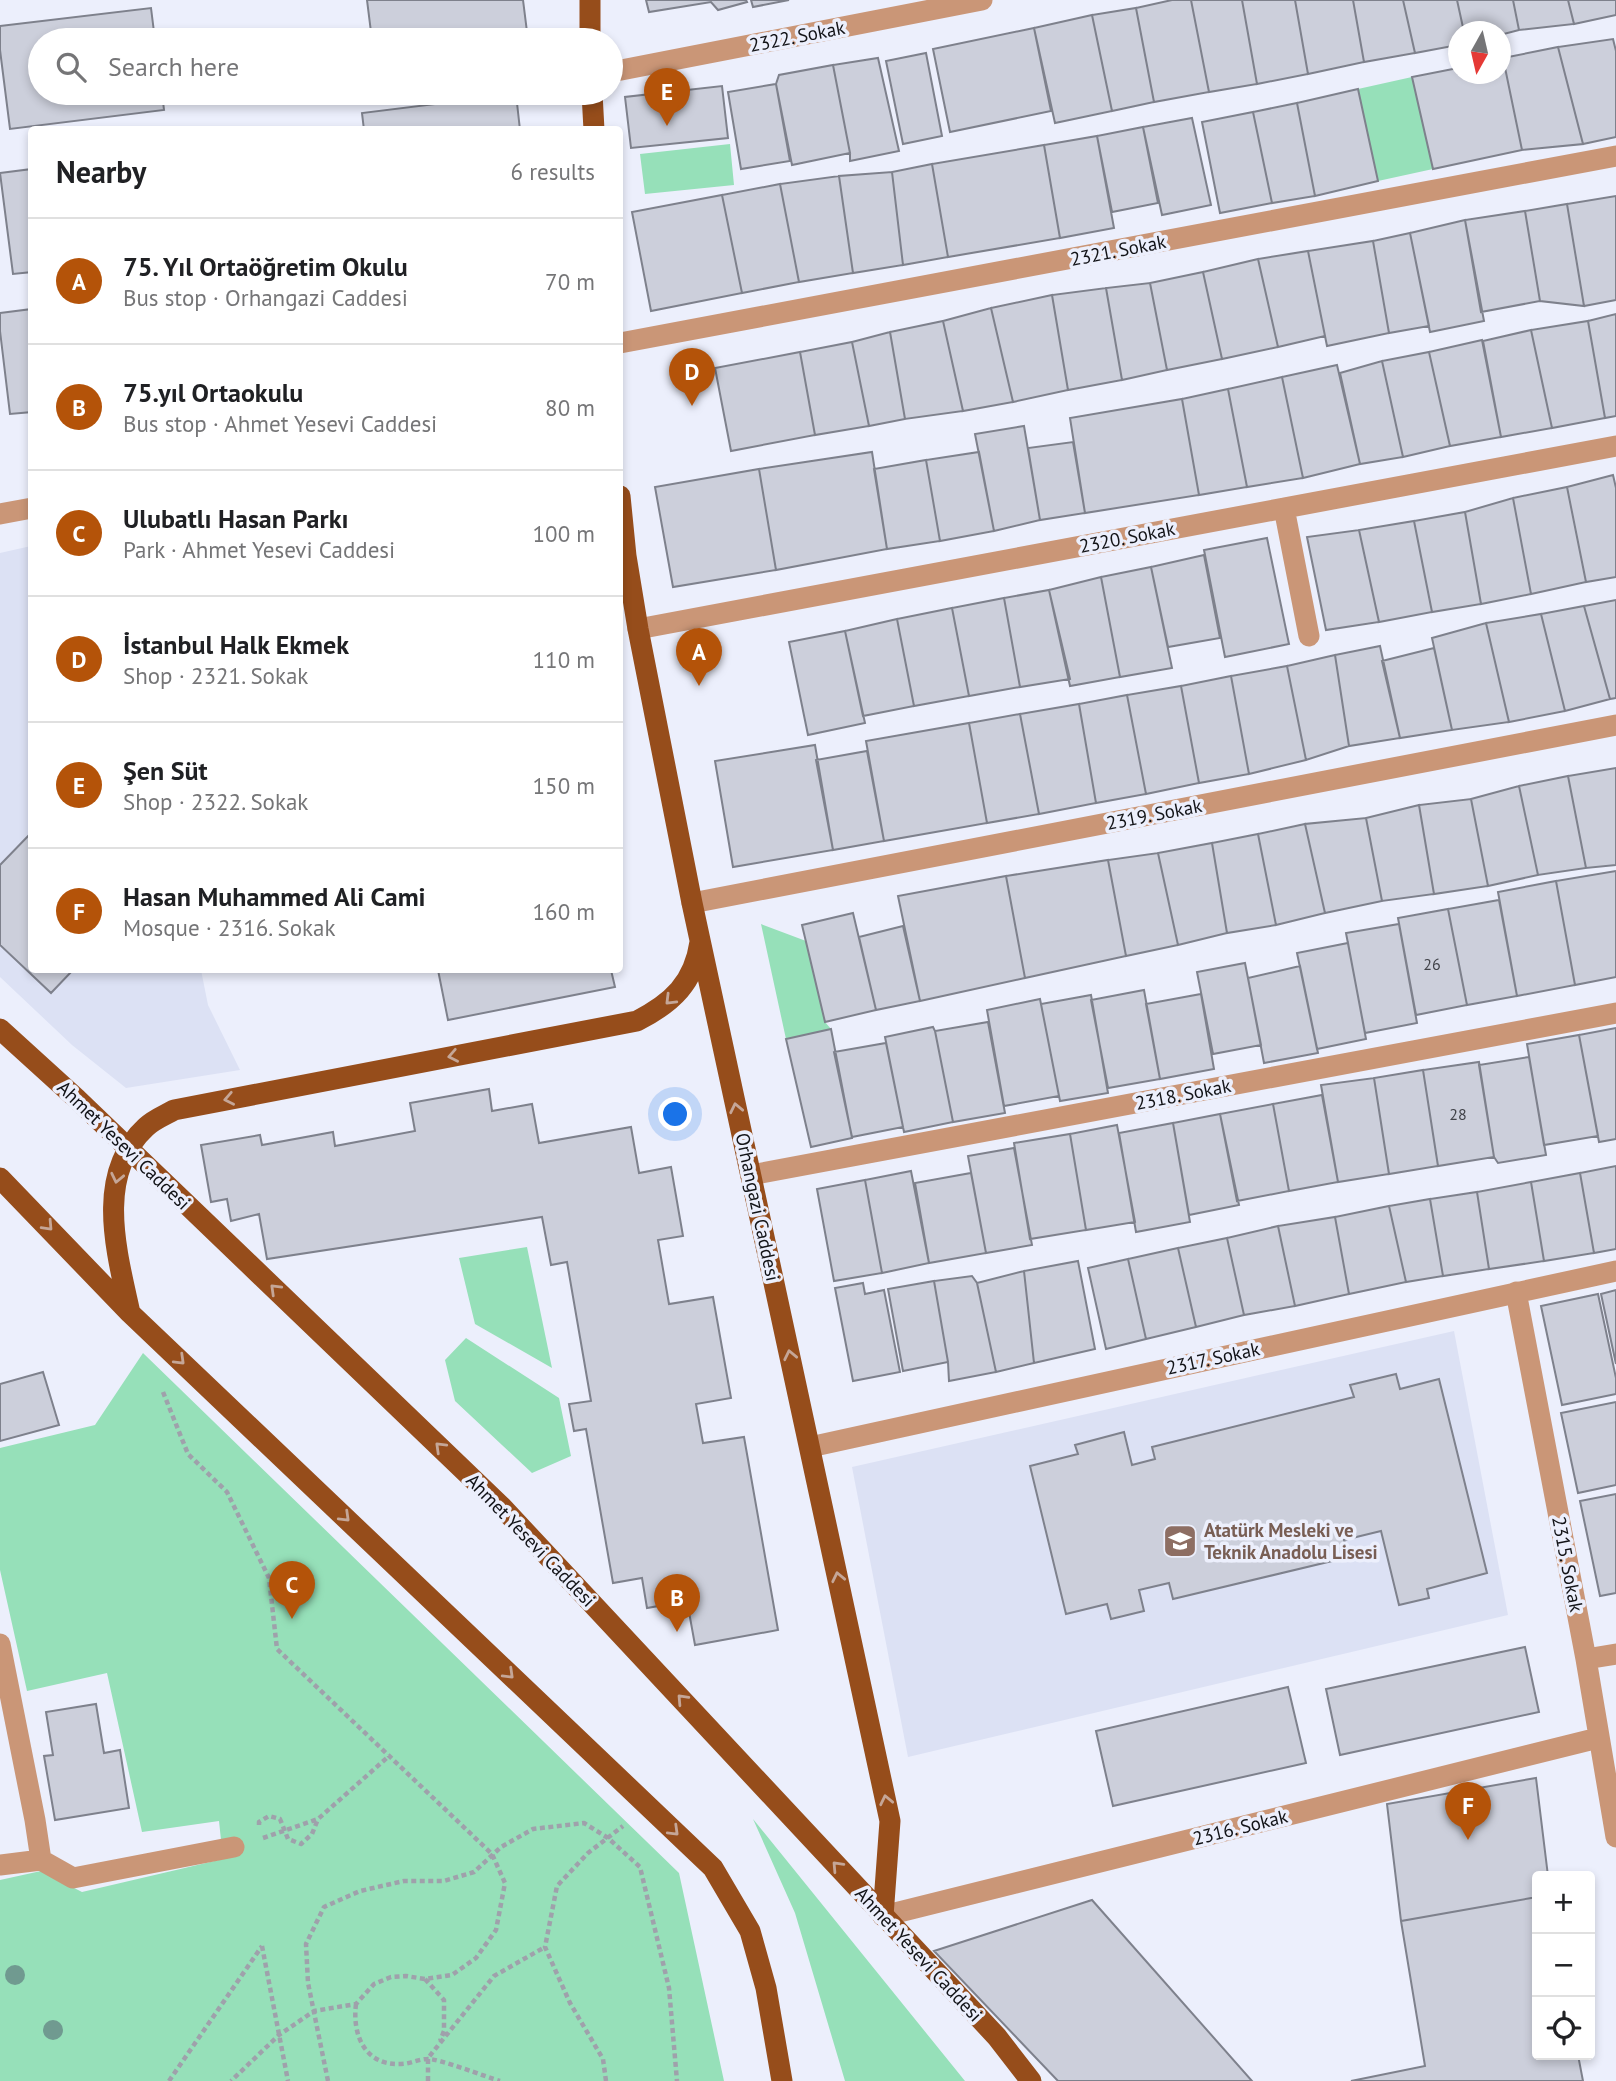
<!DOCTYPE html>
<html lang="en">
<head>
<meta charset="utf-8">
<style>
  :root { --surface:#fff; --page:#f2f2f2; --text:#202124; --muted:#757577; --line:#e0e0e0; --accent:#b45309 }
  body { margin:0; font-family:"PT Sans",sans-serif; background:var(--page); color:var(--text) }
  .controls { position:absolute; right:21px; bottom:21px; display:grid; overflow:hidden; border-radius:7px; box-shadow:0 4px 10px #0003 }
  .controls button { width:63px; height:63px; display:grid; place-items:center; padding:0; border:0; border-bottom:2px solid var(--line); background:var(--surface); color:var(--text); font:35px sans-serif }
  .compass { position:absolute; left:1448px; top:21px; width:63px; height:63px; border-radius:50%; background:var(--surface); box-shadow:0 4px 10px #0003; rotate:188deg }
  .you { position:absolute; left:676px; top:1115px; width:24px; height:24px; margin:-18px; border:5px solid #fff; border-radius:50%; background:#1a73e8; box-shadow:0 0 0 10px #1a73e833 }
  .badge { display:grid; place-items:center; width:46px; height:46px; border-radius:50%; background:var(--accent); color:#fff; font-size:23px; font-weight:700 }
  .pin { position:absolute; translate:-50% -58px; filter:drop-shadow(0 2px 4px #0008) }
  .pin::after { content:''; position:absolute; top:37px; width:24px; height:21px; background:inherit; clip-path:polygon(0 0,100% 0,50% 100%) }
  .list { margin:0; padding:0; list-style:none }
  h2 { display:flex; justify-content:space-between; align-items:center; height:91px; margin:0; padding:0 28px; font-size:30px }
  h2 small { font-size:23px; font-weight:400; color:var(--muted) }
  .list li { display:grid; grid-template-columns:46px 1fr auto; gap:21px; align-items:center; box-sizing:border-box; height:126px; padding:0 28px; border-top:2px solid var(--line) }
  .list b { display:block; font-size:26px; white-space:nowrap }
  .list p { margin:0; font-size:23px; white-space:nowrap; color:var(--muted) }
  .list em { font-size:23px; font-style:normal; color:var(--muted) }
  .icon { flex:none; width:38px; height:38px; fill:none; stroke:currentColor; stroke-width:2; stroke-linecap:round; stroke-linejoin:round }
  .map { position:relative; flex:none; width:1616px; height:2081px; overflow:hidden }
  .search { position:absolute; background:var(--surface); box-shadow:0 4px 10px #0003; left:28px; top:28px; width:595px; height:77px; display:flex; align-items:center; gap:18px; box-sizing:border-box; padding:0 24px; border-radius:38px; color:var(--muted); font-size:26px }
  .panel { position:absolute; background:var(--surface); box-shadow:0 4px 10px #0003; left:28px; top:126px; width:595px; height:847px; border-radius:7px }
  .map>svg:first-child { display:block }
  .built { fill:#dce1f4 }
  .green { fill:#96e0b9 }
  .building { fill:#cccfdb; stroke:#7e818c; stroke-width:2 }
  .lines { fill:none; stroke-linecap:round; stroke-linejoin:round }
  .path { stroke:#9fa1ab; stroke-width:4.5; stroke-dasharray:5 3.5; stroke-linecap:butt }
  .minor { stroke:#ca9677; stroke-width:21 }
  .major { stroke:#964d1b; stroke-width:21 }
  .tree { fill:#709a90 }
  .oneway { stroke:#c5a697 }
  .labels { text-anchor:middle; stroke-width:7; stroke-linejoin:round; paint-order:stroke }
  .number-label { font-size:16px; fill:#404248 }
  .street-label { font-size:19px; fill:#121317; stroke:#eceffc }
  .education-label { font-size:19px; font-weight:bold; fill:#785e54; stroke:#eceffc; text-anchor:start }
</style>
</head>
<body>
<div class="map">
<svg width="1616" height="2081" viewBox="0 0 1616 2081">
  <rect width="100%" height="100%" fill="#eceffc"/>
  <path class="built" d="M31,546L32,970H201L208,1005L240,1070L126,1088L72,1045L0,977V553Z
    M1454,1331L1508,1615L908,1757L852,1467Z"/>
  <path class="green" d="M1412,77L1433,169L1378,181L1358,89Z
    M730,144L734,185L645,194L640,154Z
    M761,924L806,941L825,1022L831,1029L786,1039Z
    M527,1247L552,1368L475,1324L459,1258Z
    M466,1338L559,1398L571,1456L532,1473L455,1401L445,1360Z
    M143,1353L679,1873L724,2081H0V1880L41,1871L82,1892L223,1859L219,1821L142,1832L107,1673L27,1691L0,1570V1448L95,1425Z
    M753,1819L965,2081H845L795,1913Z"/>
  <path class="building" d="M367,0H523L528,40H372Z
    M646,0H746L747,2L718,10L711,2L649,12Z
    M751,0H789L753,7Z
    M1172,0H1191L1209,92L1154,102L1136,8Z
    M1191,0H1242L1257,84L1209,92Z
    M1242,0H1295L1308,74L1257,84Z
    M1295,0H1353L1364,62L1308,74Z
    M1353,0H1403L1415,53L1364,62Z
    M1403,0H1457L1464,32H1458V45L1415,53Z
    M1457,0H1513L1519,30L1500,35V32H1464Z
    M1513,0H1568L1574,24L1519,30Z
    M1568,0H1616V15L1574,24Z
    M151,8L155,40H40V93H162L164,110L10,129L0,50V26Z
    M1136,8L1154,102L1112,111L1092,15Z
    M1092,15L1112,111L1055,123L1034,28Z
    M1034,28L1051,111L950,132L933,49Z
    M1613,39L1616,51V137L1583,144L1558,47Z
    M1558,47L1583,144L1522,150L1503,58Z
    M926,53L942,136L903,144L886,61Z
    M878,58L899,151L850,161V153L833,65Z
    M1503,58L1522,150L1433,169L1412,77L1458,68V74H1500V59Z
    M833,65L850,153L792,165L776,84L779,75Z
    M776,84L790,161L741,169L728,92Z
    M722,86L728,138L631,148L625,97Z
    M1358,89L1378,181L1315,196L1297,103Z
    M516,94L520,130H364L362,113Z
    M1297,103L1315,196L1272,203L1253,112Z
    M1253,112L1272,203L1220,213L1202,122Z
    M1192,118L1211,205L1162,215L1143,127Z
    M1143,127L1158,203L1112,212L1097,136Z
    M1097,136L1114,228L1060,238L1044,145Z
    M1044,145L1060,238L948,257L932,164Z
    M932,164L948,257L903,265L892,172Z
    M32,169V272L13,274L0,173Z
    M892,172L903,265L853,273L839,176Z
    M839,176L853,273L799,282L780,184Z
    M780,184L799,282L742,293L722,195Z
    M722,195L742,293L651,311L632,212Z
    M1616,196V300L1584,306L1567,204Z
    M1567,204L1584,306L1540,301L1525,211Z
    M1525,211L1540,301L1481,312L1465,220Z
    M1465,220L1484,321L1430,332L1410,233Z
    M1410,233L1429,326L1389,333L1373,241Z
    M1373,241L1389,333L1327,346L1308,251Z
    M1308,251L1325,336L1278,347L1258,259Z
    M1258,259L1278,347L1222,359L1203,272Z
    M1203,272L1222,359L1167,370L1150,283Z
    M1150,283L1167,370L1122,380L1106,288Z
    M1106,288L1122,380L1068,390L1052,295Z
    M1052,295L1068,390L1013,402L991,308Z
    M991,308L1013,402L963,411L943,321Z
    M32,309V412L10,414L0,331V313Z
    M1616,314V416L1605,418L1588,321Z
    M943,321L963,411L905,419L890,332Z
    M1588,321L1605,418L1552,428L1531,330Z
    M1531,330L1552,428L1501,437L1483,341Z
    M890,332L905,419L869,426L852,342Z
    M1482,340L1501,437L1450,446L1429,352Z
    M852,342L869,426L815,435L800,352Z
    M800,352L815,435L731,451L715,368Z
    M1429,352L1450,446L1403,457L1382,361Z
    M1382,361L1403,457L1360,464L1340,373Z
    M1337,365L1360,464L1303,478L1282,377Z
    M1282,377L1303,478L1247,487L1228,389Z
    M1228,389L1247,487L1199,495L1182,399Z
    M1182,399L1199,495L1085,513L1070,418Z
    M1024,426L1040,520L994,531L975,434Z
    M1073,442L1085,513L1040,520L1028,448Z
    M872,452L887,549L776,570L759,469Z
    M979,452L994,531L940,541L926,460Z
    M926,460L940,541L887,549L874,469Z
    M759,469L776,570L673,587L655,487Z
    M1613,475L1616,488V577L1586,582L1567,487Z
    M1567,487L1586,582L1531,594L1513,498Z
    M1513,498L1531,594L1481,604L1465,512Z
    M1465,512L1481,604L1432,612L1414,521Z
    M1414,521L1432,612L1379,622L1359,530Z
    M1359,530L1379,622L1326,630L1307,537Z
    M1267,538L1289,644L1225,657L1204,550Z
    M1204,555L1220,638L1168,647L1151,567Z
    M1151,567L1172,668L1120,677L1101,577Z
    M1101,577L1120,677L1070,686L1049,590Z
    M1049,590L1070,679L1020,687L1004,598Z
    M1004,598L1020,687L969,696L952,608Z
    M1616,600V698L1610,699L1584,606Z
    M1584,606L1610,699L1565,711L1541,614Z
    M952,608L969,696L914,706L897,619Z
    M1541,614L1565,711L1509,722L1486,623Z
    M897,619L914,706L863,716L845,631Z
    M1486,623L1509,722L1452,730L1432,638Z
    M845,631L865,723L808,735L789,642Z
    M1380,646L1400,738L1349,746L1335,655Z
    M1434,648L1452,730L1400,738L1382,661Z
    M1335,655L1349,746L1306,760L1287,666Z
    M1287,666L1306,760L1249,774L1231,676Z
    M1231,676L1249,774L1199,783L1181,686Z
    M1181,686L1199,783L1146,794L1127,695Z
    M1127,695L1146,794L1096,803L1079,704Z
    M1079,704L1096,803L1039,814L1020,714Z
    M1020,714L1039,814L987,823L969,723Z
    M969,723L987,823L884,841L866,741Z
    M815,745L833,850L733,867L715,761Z
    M867,751L884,841L833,850L816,760Z
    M1616,768V865L1586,868L1568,776Z
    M1568,776L1586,868L1538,875L1519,786Z
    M1519,786L1538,875L1488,886L1471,799Z
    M1471,799L1488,886L1434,894L1419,805Z
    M1419,805L1434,894L1382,901L1366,818Z
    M1366,818L1382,901L1325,913L1305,824Z
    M1305,824L1325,913L1276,925L1258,834Z
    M32,832V970H73L51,993L0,945V865Z
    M1258,834L1276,925L1227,933L1212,843Z
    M1212,843L1227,933L1178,945L1158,853Z
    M1158,853L1178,945L1126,956L1108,860Z
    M1108,860L1126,956L1025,978L1006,876Z
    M1616,871V977L1575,985L1556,881Z
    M1006,876L1025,978L920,1001L898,896Z
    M1556,881L1575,985L1517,996L1498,892Z
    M1499,900L1517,996L1467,1005L1448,909Z
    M1448,909L1467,1005L1416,1015L1398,918Z
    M853,913L876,1010L825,1022L802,925Z
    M1399,924L1417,1023L1365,1033L1346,933Z
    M903,926L920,1001L876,1010L859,937Z
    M1348,943L1366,1039L1317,1049L1297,953Z
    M1245,963L1261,1045L1213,1054L1197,972Z
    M1300,966L1318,1053L1264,1063L1248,978Z
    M438,970H611L615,987L448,1020Z
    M1144,990L1160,1079L1108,1088L1091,1000Z
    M1201,994L1214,1069L1160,1079L1146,1004Z
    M1091,995L1108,1093L1060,1101L1041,1004Z
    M1040,999L1059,1096L1004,1106L987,1010Z
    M988,1022L1005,1113L953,1122L935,1031Z
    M933,1027L935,1031L953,1122L904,1132L885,1037Z
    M1616,1028V1139L1599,1142L1579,1035Z
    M831,1029L852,1138L811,1147L786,1039Z
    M1579,1035L1598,1136L1544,1145L1527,1044Z
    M886,1043L903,1127L852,1137L834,1052Z
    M1529,1057L1546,1155L1498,1163L1494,1157L1479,1065Z
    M1479,1062L1494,1157L1438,1166L1423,1070Z
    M1423,1070L1438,1166L1389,1174L1374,1078Z
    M1374,1078L1389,1174L1338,1182L1321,1085Z
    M489,1089L492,1111L532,1104L539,1143L631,1127L639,1173L671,1167L683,1236L658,1240L669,1304L713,1297L731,1398L696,1404L703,1443L744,1437L778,1630L695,1645L687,1601L647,1608L642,1578L613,1583L586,1429L574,1431L569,1404L591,1401L567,1262L551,1265L542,1217L267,1259L259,1214L231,1221L227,1199L211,1202L201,1145L260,1135L262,1145L333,1132L335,1146L415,1131L410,1103Z
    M1322,1095L1338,1182L1289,1191L1273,1104Z
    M1273,1104L1289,1191L1237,1201L1220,1114Z
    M1220,1114L1239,1205L1189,1215L1173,1123Z
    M1173,1123L1190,1222L1136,1232L1119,1133Z
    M1117,1125L1135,1222L1086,1230L1070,1134Z
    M1070,1134L1086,1230L1030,1239L1014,1143Z
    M1014,1148L1032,1245L986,1253L968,1156Z
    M1616,1166V1249L1594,1253L1580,1173Z
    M911,1171L929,1263L882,1273L865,1180Z
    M971,1173L986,1253L929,1263L915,1183Z
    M1580,1173L1594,1253L1544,1261L1531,1182Z
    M865,1180L882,1273L834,1281L817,1189Z
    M1531,1182L1544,1261L1489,1269L1477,1192Z
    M1477,1192L1489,1269L1443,1276L1430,1199Z
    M1430,1199L1443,1276L1406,1282L1389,1206Z
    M1389,1206L1406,1282L1349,1294L1335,1217Z
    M1335,1217L1349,1294L1295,1306L1278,1226Z
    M1278,1226L1295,1306L1244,1315L1227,1238Z
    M1227,1238L1244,1315L1196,1327L1178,1248Z
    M1178,1248L1196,1327L1146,1339L1128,1259Z
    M1128,1259L1146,1339L1106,1349L1088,1268Z
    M1078,1261L1095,1349L1034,1363L1024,1271Z
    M1024,1271L1034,1363L996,1372L977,1283Z
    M972,1276L977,1283L996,1372L949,1381L948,1362L934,1281Z
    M934,1281L948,1362L903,1371L888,1289Z
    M863,1283L865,1294L884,1290L900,1372L853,1381L835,1288Z
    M1616,1290V1364L1601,1294Z
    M1598,1294L1616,1378V1394L1562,1405L1541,1306Z
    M43,1372L59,1425L0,1441V1384Z
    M1396,1374L1400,1389L1439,1379L1487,1573L1427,1589L1429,1598L1399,1605L1381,1531L1344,1540L1349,1557L1173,1599L1169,1583L1139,1590L1144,1611L1111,1619L1107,1604L1066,1614L1030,1466L1078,1454L1075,1445L1124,1432L1132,1465L1155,1459L1152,1447L1354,1397L1350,1385Z
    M1616,1402V1485L1578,1493L1561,1413Z
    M1616,1494V1593L1600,1596L1580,1501Z
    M1525,1647L1539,1712L1340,1755L1326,1689Z
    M1288,1687L1306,1763L1113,1806L1096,1731Z
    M96,1704L104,1753L120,1750L129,1808L55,1820L44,1756L53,1755L46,1712Z
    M1536,1778L1548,1876H1537V1897L1401,1921L1387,1804Z
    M1537,1897V2055H1578L1583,2081H1351L1425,2066L1401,1921Z
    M1092,1900L1252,2081H1058L934,1951Z"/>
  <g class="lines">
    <path class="path" d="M163,1392L188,1454L227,1492L269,1578L277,1649L492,1854L505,1883L496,1930L476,1958L452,1975L425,1979L406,1976L391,1977L374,1984L356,2004L314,2011L279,2035L231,2081
      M259,1825V1822L269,1816L280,1819L288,1839L301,1844L312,1834L318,1819
      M263,1838L318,1819L389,1756
      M262,1946L288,2081
      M425,1979L444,2000V2031L440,2041
      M356,2004C352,2035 365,2066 401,2064C410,2064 419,2059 427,2059C438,2058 486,2077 500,2081
      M169,2081L262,1946
      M328,2081L308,1983L306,1944L324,1907L360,1891L404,1881H444L474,1872L501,1847L533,1829L584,1823L608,1838L640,1867L669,1988L677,2081
      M428,2081V2058L494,1976L545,1947
      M606,2081L603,2059L570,2003L545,1947L557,1886L588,1853L623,1826"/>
    <path class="minor" d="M611,72L982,0
      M620,343L1616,156
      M1284,508L1309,636
      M0,514L32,508
      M638,629L1616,446
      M692,903L1616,725
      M751,1175L1616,1013
      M1516,1292L1586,1659L1616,1837
      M810,1447L1616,1271
      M0,1644L35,1820L41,1860L0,1865
      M1586,1659L1616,1654
      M41,1860L73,1878L234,1847
      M883,1916L1598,1738"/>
    <path class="major" d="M590,0V40
      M592,93L594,130
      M620,496L626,556L638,629L692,903L890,1821L883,1916
      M0,1029L77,1099L501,1506L997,2037L1031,2081
      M0,1178L130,1313L713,1868L750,1931L766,1988L782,2081
      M130,1313C117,1253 94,1175 146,1127C153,1120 165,1115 174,1110L637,1021C672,1003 694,983 700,942"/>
  </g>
  <g class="tree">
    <circle cx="15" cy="1975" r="10"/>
    <circle cx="53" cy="2030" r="10"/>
  </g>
  <defs><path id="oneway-chevron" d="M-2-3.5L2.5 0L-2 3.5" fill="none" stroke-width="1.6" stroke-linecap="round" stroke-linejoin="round" transform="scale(1.75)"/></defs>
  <g class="oneway">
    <use href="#oneway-chevron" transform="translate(670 1000) rotate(135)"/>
    <use href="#oneway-chevron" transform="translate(453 1056) rotate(169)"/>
    <use href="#oneway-chevron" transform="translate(229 1099) rotate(169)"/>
    <use href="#oneway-chevron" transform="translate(736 1108) rotate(-102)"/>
    <use href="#oneway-chevron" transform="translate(117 1178) rotate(102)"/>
    <use href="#oneway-chevron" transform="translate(48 1226) rotate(47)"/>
    <use href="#oneway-chevron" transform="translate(275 1289) rotate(-136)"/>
    <use href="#oneway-chevron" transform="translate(790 1355) rotate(-102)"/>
    <use href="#oneway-chevron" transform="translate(180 1360) rotate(44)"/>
    <use href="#oneway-chevron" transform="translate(440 1447) rotate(-136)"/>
    <use href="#oneway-chevron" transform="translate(345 1517) rotate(44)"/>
    <use href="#oneway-chevron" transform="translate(838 1577) rotate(-102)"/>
    <use href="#oneway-chevron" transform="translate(509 1674) rotate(44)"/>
    <use href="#oneway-chevron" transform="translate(682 1699) rotate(-133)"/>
    <use href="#oneway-chevron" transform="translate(886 1800) rotate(-102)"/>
    <use href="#oneway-chevron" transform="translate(674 1831) rotate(44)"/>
    <use href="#oneway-chevron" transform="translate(837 1866) rotate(-133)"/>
  </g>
  <defs>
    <g id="school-square" transform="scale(1.75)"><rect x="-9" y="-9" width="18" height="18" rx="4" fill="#8d6e63" stroke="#eceffc"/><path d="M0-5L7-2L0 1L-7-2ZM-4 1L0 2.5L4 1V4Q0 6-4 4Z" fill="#fff"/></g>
  </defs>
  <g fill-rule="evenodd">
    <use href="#school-square" x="1180" y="1541"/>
  </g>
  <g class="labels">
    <g class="number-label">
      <text x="1432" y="970">26</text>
      <text x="1458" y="1120">28</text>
    </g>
    <g class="street-label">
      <text transform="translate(797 36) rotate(-11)" y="7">2322. Sokak</text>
      <text transform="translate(1118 250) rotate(-11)" y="7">2321. Sokak</text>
      <text transform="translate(1127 537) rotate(-11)" y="7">2320. Sokak</text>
      <text transform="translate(1154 814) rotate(-11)" y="7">2319. Sokak</text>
      <text transform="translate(1183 1094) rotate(-11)" y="7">2318. Sokak</text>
      <text transform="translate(124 1145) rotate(44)" y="7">Ahmet Yesevi Caddesi</text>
      <text transform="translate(758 1207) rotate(78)" y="7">Orhangazi Caddesi</text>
      <text transform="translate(1213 1358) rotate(-12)" y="7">2317. Sokak</text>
      <text transform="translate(531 1540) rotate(46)" y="7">Ahmet Yesevi Caddesi</text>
      <text transform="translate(1568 1564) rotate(79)" y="7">2315. Sokak</text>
      <text transform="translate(1240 1827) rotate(-14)" y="7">2316. Sokak</text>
      <text transform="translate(919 1954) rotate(47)" y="7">Ahmet Yesevi Caddesi</text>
    </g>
    <g class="education-label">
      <text x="1204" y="1537">Atatürk Mesleki ve<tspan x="1204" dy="22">Teknik Anadolu Lisesi</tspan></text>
    </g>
  </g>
</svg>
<div class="controls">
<button>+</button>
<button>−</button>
<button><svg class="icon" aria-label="locate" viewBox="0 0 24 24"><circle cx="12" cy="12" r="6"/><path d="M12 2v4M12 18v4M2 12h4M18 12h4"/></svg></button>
</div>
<svg class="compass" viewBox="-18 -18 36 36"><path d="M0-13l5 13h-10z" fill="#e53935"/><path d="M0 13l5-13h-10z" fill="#757577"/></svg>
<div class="you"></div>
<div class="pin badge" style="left:699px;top:686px">A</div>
<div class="pin badge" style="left:677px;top:1632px">B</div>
<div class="pin badge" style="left:292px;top:1619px">C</div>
<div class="pin badge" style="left:692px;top:406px">D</div>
<div class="pin badge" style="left:667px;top:126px">E</div>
<div class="pin badge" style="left:1468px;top:1840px">F</div>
<div class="search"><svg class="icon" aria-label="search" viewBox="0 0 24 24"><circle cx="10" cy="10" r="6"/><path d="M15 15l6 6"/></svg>Search here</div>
<section class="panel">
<h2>Nearby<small>6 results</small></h2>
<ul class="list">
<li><span class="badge">A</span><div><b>75. Yıl Ortaöğretim Okulu</b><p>Bus stop · Orhangazi Caddesi</p></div><em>70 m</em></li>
<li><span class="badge">B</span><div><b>75.yıl Ortaokulu</b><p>Bus stop · Ahmet Yesevi Caddesi</p></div><em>80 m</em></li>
<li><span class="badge">C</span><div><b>Ulubatlı Hasan Parkı</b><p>Park · Ahmet Yesevi Caddesi</p></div><em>100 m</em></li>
<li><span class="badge">D</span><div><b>İstanbul Halk Ekmek</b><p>Shop · 2321. Sokak</p></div><em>110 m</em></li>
<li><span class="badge">E</span><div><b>Şen Süt</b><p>Shop · 2322. Sokak</p></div><em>150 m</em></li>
<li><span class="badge">F</span><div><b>Hasan Muhammed Ali Cami</b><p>Mosque · 2316. Sokak</p></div><em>160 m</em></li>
</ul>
</section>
</div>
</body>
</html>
